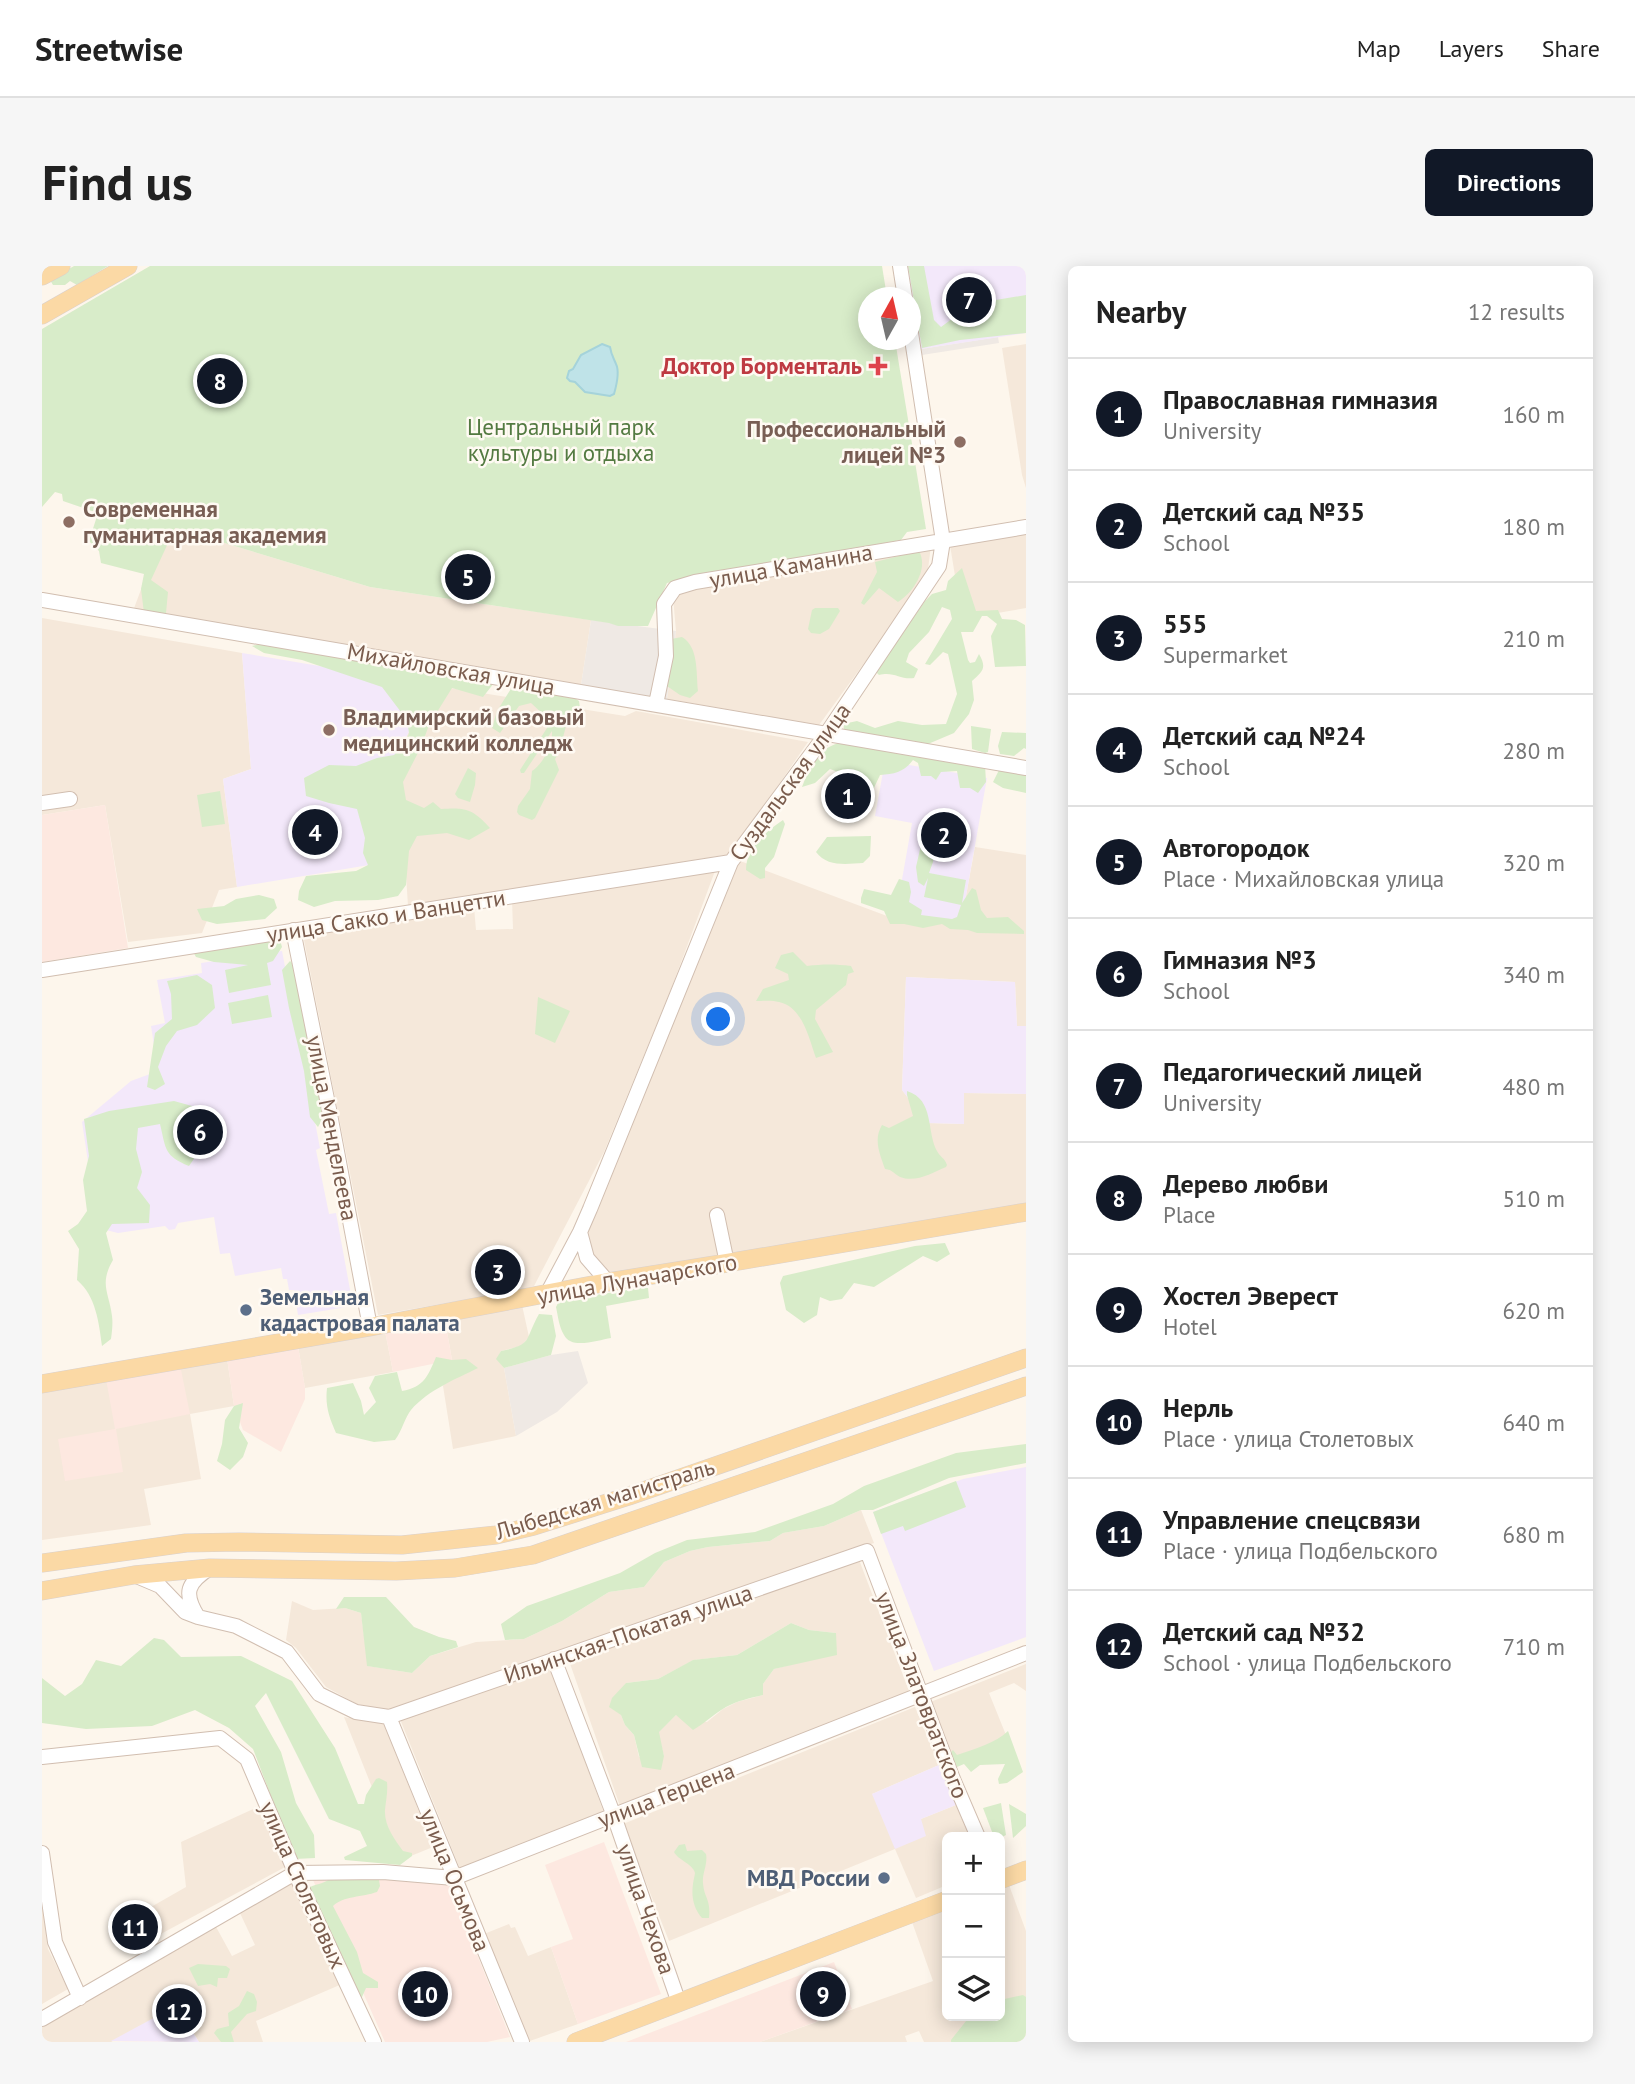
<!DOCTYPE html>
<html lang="en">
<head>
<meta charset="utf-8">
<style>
  :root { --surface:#fff; --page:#f6f6f6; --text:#222; --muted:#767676; --line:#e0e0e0; --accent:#111827 }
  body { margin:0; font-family:"PT Sans",sans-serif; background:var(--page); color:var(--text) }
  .controls { position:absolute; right:21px; bottom:21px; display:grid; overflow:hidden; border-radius:10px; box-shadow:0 4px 18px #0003 }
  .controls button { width:63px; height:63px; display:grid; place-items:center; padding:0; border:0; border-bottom:2px solid var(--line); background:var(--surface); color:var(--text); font:35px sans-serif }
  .compass { position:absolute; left:816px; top:21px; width:63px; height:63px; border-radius:50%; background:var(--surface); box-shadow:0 4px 18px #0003; rotate:8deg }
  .you { position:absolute; left:677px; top:754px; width:24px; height:24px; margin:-18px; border:5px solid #fff; border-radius:50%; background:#1a73e8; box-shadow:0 0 0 10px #1a73e833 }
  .badge { display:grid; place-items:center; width:46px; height:46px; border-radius:50%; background:var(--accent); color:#fff; font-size:23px; font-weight:700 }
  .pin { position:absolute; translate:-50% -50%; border:4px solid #fff; box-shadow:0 2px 7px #0006 }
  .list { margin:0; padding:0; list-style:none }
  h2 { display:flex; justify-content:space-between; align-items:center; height:91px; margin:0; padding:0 28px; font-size:30px }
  h2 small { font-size:23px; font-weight:400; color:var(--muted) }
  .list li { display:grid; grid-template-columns:46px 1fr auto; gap:21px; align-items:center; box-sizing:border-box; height:112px; padding:0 28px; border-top:2px solid var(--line) }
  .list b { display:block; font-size:26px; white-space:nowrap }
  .list p { margin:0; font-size:23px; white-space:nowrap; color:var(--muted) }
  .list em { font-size:23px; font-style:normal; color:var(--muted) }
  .icon { flex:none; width:38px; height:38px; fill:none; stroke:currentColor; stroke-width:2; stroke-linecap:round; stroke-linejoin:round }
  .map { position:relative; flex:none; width:984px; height:1776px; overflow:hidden; border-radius:10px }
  header { display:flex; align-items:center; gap:42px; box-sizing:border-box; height:98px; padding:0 35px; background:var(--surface); border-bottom:2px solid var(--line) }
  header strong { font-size:33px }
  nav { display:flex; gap:38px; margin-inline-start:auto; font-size:24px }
  .intro { display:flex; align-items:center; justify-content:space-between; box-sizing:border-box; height:168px; padding:0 42px }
  h1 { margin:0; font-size:49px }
  .button { padding:18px 32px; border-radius:10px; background:var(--accent); color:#fff; font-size:24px; font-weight:700 }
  main { display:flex; gap:42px; padding:0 42px }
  aside { flex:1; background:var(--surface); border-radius:10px; box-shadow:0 4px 18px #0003 }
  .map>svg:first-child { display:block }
  .residential { fill:#f5e8da; fill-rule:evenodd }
  .commercial { fill:#fde8e0 }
  .industrial { fill:#efe9e4 }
  .education { fill:#f3e8fa }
  .green { fill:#d8ecc9 }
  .water { fill:#bfe3e8; stroke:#a5d3da; stroke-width:2 }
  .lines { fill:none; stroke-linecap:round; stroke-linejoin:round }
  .minor-casing { stroke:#d1beb0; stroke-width:16 }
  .major-casing { stroke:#dad1cd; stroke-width:19 }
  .minor { stroke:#fff; stroke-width:14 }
  .major { stroke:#fbd9a5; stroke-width:18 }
  .health-dot { fill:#e0444e; stroke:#fffaf3; stroke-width:2.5 }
  .education-dot { fill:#8d6e63; stroke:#fffaf3; stroke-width:2.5 }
  .service-dot { fill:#5c6f8a; stroke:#fffaf3; stroke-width:2.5 }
  .labels { text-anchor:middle; stroke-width:5; stroke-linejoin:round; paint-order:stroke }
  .health-label { font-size:23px; font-weight:bold; fill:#be3a42; stroke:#fffaf3; text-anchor:end }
  .park-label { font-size:23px; fill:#537a41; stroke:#fffaf3 }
  .education-label { font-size:23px; font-weight:bold; fill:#785e54; stroke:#fffaf3; text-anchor:start }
  .street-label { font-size:23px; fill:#7a5c4d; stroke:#fffaf3 }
  .service-label { font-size:23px; font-weight:bold; fill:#4e5e75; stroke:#fffaf3; text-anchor:start }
</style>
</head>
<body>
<header>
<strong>Streetwise</strong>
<nav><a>Map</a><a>Layers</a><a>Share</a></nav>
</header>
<div class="intro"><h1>Find us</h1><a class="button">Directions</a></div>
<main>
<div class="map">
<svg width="984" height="1776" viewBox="0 0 984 1776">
  <rect width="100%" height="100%" fill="#fdf6ec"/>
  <path class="residential" d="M984,78V222L980,209L960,82Z
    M123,259L328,321L549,354L539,419L91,345Z
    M984,267V342L920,353L908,279Z
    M889,280L885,311L777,459L625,433L634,365L631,331L647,325Z
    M0,352L200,387L209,503L181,513L195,621L177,624L160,667L86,676L63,539L0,549Z
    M390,419L583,450L594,445L766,476L689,588L366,640L363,593L347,506Z
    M933,581L984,589V760H975L973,716L864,711L860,824L885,857L921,858L922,827L984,828V938L571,1011L548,990L545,961L693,593L853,653L919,657Z
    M673,605L628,726L562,886L492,1020L474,1025L336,1049L261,669L432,641L434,664L471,663L470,634Z
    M480,1039L487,1071L479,1080L459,1085L455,1093L462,1102L474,1170L411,1183L401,1120L410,1094L403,1054Z
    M343,1065L351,1106L263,1122L256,1080Z
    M185,1092L192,1140L148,1148L159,1213L102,1223L109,1259L0,1274V1125Z
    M819,1244L832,1277L347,1445L315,1438L284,1421L254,1382L244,1374L250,1335L271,1344L303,1342L319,1347L326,1400L370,1407L388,1390L434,1376L482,1373L520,1355L567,1326L602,1321L622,1296L648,1285L666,1281L728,1275L741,1267L782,1260Z
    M816,1291L867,1425L578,1540L526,1392ZM749,1357L767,1364L794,1367L759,1396L732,1403L721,1418V1429L695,1436L681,1443L665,1456L634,1449L616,1466L622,1490L597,1491L592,1469L583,1459L579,1449L584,1417L616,1413L652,1394L695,1389Z
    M984,1398V1425L972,1417L947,1427L966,1474L912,1496L886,1437Z
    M508,1399L562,1547L418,1603L358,1453Z
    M873,1441L897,1499L830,1528L879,1553L914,1539L928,1571H905V1619L874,1632L853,1583L627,1675L581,1558Z
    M302,1451L342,1458L391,1581L359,1594Z
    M218,1540L245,1600L115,1670L102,1645L144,1621L139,1576Z
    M250,1617L300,1718L214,1755L221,1776H157L148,1761L157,1757L145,1734L69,1776H0V1760L173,1659L190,1690L213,1679L197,1645Z
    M967,1619L984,1665V1776H882L877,1765L863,1770L865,1776H718L891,1715L870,1656L905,1643V1750H958V1622Z
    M0,1636L6,1683L26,1723L0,1738Z
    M467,1658L469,1662L473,1661L486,1690L509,1681L536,1758L485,1776L442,1668Z"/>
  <path class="commercial" d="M63,539L86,682L0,696V549Z
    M403,1054L410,1094L351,1106L343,1065Z
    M256,1080L263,1122V1133L239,1186L201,1164L192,1140L185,1092Z
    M138,1099L148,1148L74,1163L81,1206L23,1215L16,1173L73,1163L64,1113Z
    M562,1576L619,1728L536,1758L509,1681L531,1673L503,1599Z
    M327,1612L406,1616L468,1771L445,1776H343L271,1614Z
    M792,1696L810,1743L718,1776H584Z"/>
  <path class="industrial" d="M956,71L957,77L880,89L879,83Z
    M549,354L634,365L625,433L539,419Z
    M536,1085L546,1117L515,1146L474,1170L462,1102L509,1089Z"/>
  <path class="education" d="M864,0H984V67L879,83Z
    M200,387L390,419L347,506L363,593L195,621L181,513L209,503Z
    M843,495L945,512L919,658L853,653L870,557L833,550Z
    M240,685L278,882L274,884L287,948L294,947L311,1040L256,1049L252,1024H247L245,1013H241L239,1002L193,1010L188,987L178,988L172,951L136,957L133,963L127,964L123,960L76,967L56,962L40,856L89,815L116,805L109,760L123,757L115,714L160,707L159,697Z
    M864,711L973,716L975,760H984V828L922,827V858L885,857L860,824Z
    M984,1201V1371L892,1405L831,1246L921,1213Z
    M897,1499L914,1539L879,1553L884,1570L853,1583L830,1528Z
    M145,1734L157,1756L148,1762L157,1776L69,1775Z"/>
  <path class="green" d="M32,0H66L35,19L28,15L23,19H11L8,14Z
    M108,0H840L845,31L827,32V74H853L884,263L865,266L859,274L625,317L606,360H576L567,357L328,321L133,262L109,314L126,326L124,347H102L99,323L102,308L59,297L57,285L47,275L56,247L21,235L20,228L13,226L0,241V63Z
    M866,0H882L892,54L899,61L930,38L984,29V67L918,74L880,82Z
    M877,285C887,303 871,327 856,336L837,322L822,339L819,337L835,306L833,296Z
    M920,302L934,345L956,344L960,353L974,354L983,359L984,400L953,401L949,370L955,358L945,350H940L931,366H919L926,394L928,397L933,396L937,388C945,402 941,405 930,415L932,434L927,448L912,467L886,478L814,468L802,463L801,458L815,455L833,462L856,455L880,459L904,458L915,428L906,388L901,386L888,399L883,398L910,353L908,344L900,341L887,366L867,387L864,396L876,403L872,412C858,414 852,405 837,409L834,406L883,335L890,328L904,324L906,315Z
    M773,342H796L798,345L787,363L778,368L769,367L766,363L770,344Z
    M640,371C657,381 654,407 656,425L648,432L638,429L622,418L629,373Z
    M222,377L364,399L410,412L452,417L441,431L410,422L387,459L379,481L361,516L364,534L382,542L391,536L399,543C424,541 431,543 448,562L427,574L405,567L375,570L367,585L364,619L356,630L336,634L293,635L272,641L256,634L257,625L264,610L314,605L326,599L321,587L323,572L315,543L287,537L264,530L262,512L287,499L314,500L335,492L352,489L364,477L367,467L365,454L340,421L260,394L222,387L210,380Z
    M472,418L521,424L537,435L538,442L535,453L524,460L517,487L513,493L517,504L493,552L490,554L477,549L475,546L476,540L488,523L490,505C502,497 511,478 510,465L482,507H479L478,504L505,462L504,451L489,437L477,440L458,467L450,462L455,445Z
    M929,460L949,463L946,486L943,487L930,483Z
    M960,466L984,467V483L982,482L972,490L958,488L956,480Z
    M797,477L943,499L944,516L936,527L928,522H918L915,505L899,506L894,514L889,510H879L876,497L871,494C862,506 853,508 838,509L831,524L799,516L796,506L788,503L773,517L760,521C768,500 775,483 797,477Z
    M426,502L434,507L433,519L428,536L416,532L413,528Z
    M958,502L984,506V527L961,522L951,516Z
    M178,525L183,558L160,561L155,529Z
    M741,554L743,558L732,591L723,602V612L718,613L704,604C704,581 724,566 741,554Z
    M888,563L895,565L891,596L887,607L924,614L920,637L930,622L934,624L939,644L945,652L966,651L982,665V668L935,667L926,664L908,663L900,658L881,662L862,658H848L842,645L819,637V632L822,623L849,629L857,613L867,616L869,626L867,636L880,644L879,649L910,653L915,651L919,639L882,631L886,612L882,620L876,616L874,601L882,566Z
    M829,570L828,590L821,597C804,598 785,601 774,586L785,571Z
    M217,629L232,633L235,642L223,653L175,658L160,654L155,643L182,640L194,633Z
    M238,674L240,681L231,695L225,697L229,719L187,727L183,704L206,699L172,696L154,691L150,684Z
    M751,686L765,700C780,698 794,698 809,700L812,706L806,708L804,719L774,744L773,753L791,786L774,792C767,773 761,741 737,736C730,734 721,735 714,735L721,723L747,714L746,708L733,702L739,689Z
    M248,695L256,703L275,795L276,826L281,852L276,861L268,851L262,805L247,742L240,704Z
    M155,709L170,719L173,742L155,759L135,765L124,780L116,801L123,818L113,824L105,821L113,767L130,753L129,728L125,715Z
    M226,729L230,751L190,758L186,737Z
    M496,731L528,745L513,777L493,768Z
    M865,825C893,834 884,865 895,885C898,891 903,892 905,899L904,901C890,907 874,917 858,911C851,907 851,904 843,903C838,888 831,874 840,859L847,862L871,850L865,829Z
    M132,835L150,840L157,852L163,877L147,900C122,890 124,883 118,858L96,862L94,883L100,906L95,922L108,939L107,957L70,958L64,967L71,994C57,1018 67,1026 70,1050C71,1057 70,1066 69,1073L60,1080C57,1057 54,1030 35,1014L37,983L26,965L36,958L45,945L41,914L47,890L42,853L67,845Z
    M903,977L908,988L895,996L881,990L832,1021L812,1017L800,1033L788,1035L778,1031L775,1049L762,1057L744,1044L738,1017L741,1010L873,980Z
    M603,1021L606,1022L607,1032L564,1040L569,1072C556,1074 529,1084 522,1069C517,1061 516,1050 514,1041L517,1035Z
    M497,1048L510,1049L514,1070L509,1089L462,1102L454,1093L459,1085C492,1078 482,1074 497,1048Z
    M394,1091L410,1094L424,1093L436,1102C414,1113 386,1124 369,1144C363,1151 360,1165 353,1174L332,1176L294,1167C287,1151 283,1140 285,1122L311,1117L319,1135L322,1149L334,1136L327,1122L333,1110L355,1106L360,1125C382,1121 386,1110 394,1091Z
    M201,1137L197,1162L206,1177L201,1191L188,1204L175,1195L180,1178L183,1154L192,1140Z
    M984,1178V1197L907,1212L831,1244H819L782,1260L741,1267L728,1275L666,1281L648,1285L622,1296L602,1321L567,1326L520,1355L482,1373L463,1374L459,1358L485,1340L578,1307L613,1287L645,1274L713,1266L791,1238L822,1220L914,1187Z
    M914,1215L924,1241L863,1265L861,1260L839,1268L831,1246Z
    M302,1331H344L372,1361L397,1371L414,1375L416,1381L388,1390L370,1407L325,1400L319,1347L303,1342L294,1343Z
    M749,1357L767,1364L794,1367L795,1389L732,1403L721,1418V1429C708,1432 695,1435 684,1441C672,1448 663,1457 651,1464L634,1449L617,1466L622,1490L619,1504L600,1501L592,1469L583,1459L579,1449L567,1441L570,1432L584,1417L616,1413L651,1394L695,1389Z
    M112,1372L122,1374L139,1391L199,1390L250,1415L293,1482L316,1538H322L324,1529L334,1513L337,1512L345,1516C346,1526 344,1534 343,1544C342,1559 352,1573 361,1585L370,1587V1590L358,1599L303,1594L302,1591L325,1580L318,1565L287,1553L224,1427L213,1440L239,1486L254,1537L272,1569L273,1592L253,1593L211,1483L187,1462L153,1444L110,1460L44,1463L0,1457V1412L23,1430L40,1418L54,1394L79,1400Z
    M966,1465L981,1506L965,1517L957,1518L956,1513L963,1498L938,1499L929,1506L922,1498L915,1501L908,1487L911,1484L915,1489C932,1483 954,1477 966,1465Z
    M959,1537L964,1569L958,1572L952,1571L941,1542Z
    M967,1538L984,1548V1560L971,1572Z
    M643,1578L645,1585L660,1584L664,1588C666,1598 660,1608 661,1617C662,1632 669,1633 667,1652H660C652,1643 649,1631 651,1618C651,1617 653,1608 653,1607C651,1598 636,1594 632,1586L637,1579Z
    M330,1609L337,1614L338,1620L335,1626C321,1631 301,1630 291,1640L315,1686L321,1707L336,1716V1722H324L320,1731L313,1730L265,1623C273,1617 281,1619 289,1612Z
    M156,1698L184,1700L188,1703L185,1712H176L175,1721L168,1718L156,1720L147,1702Z
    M205,1725L212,1728L215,1736L214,1745L205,1748L189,1766L192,1776H179L172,1767L175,1763L187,1760L186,1747L197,1740Z
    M981,1729L984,1731V1776H909V1774L928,1750H958V1734Z"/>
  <path class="water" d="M560,78L568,81C569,88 571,91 574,98C578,106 574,121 572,128L568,130L543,126L533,116L528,115L525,112L527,105L531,103L539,89Z"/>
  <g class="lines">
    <g class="minor-casing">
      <path id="minor" d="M858,0L863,32
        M0,334L984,502
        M614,438L624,390L622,338L633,322L653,316L984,261
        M0,537L28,533
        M251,664L287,843L328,1061
        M0,704L689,596
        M675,949L685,997
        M538,966L545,992L566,1016
        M505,1028L538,966L548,943L689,596L785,467L897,300L901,275L869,67
        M92,1309L118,1320L143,1346L156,1351L194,1360L245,1386L277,1428L314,1446L347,1451L825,1285L911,1513L936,1571
        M156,1351C141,1327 145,1317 168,1302
        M512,1393L572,1550L637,1737
        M347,1451L480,1776
        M0,1491L178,1472L205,1493L259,1620L332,1776
        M0,1587L13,1676L38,1732
        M0,1753L253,1607L341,1606L412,1612L984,1387"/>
    </g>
    <g class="major-casing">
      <path id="major" d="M0,10L19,0
        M0,49L86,0
        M0,1118L328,1061L566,1016L685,997L984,946
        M0,1297L144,1277L197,1276L360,1279L454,1269L492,1260L587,1230L984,1092
        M0,1325L92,1309L168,1302L354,1305L413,1302L491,1289L984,1120
        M958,1614L984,1604
        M534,1776L905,1634"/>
    </g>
    <use href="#minor" class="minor"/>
    <use href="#major" class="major"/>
  </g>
  <path class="health-dot" d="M832.5 89.5h7v7h7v7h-7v7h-7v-7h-7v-7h7z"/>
  <g class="education-dot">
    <circle cx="918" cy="176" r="7"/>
    <circle cx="27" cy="256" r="7"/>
    <circle cx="287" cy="464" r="7"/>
  </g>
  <g class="service-dot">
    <circle cx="204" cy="1044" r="7"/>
    <circle cx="842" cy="1612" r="7"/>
  </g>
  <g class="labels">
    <g class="health-label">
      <text x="820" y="108">Доктор Борменталь</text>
    </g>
    <g class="park-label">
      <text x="519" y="169">Центральный парк<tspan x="519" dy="26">культуры и отдыха</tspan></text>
    </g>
    <g class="education-label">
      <text x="904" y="171" text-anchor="end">Профессиональный<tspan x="904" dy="26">лицей №3</tspan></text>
      <text x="41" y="251">Современная<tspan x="41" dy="26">гуманитарная академия</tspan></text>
      <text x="301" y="459">Владимирский базовый<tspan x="301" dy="26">медицинский колледж</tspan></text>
    </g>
    <g class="street-label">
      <text transform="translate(749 300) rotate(-10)" y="8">улица Каманина</text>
      <text transform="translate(409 403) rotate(10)" y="8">Михайловская улица</text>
      <text transform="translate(748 516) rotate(-54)" y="8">Суздальская улица</text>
      <text transform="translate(344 650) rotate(-9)" y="8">улица Сакко и Ванцетти</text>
      <text transform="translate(290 862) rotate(79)" y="8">улица Менделеева</text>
      <text transform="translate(595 1013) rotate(-10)" y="8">улица Луначарского</text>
      <text transform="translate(563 1233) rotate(-17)" y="8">Лыбедская магистраль</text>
      <text transform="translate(586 1368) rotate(-19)" y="8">Ильинская-Покатая улица</text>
      <text transform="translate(880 1429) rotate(69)" y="8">улица Златовратского</text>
      <text transform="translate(624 1529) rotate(-21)" y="8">улица Герцена</text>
      <text transform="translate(413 1614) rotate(68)" y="8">улица Осьмова</text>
      <text transform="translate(261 1619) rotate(66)" y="8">улица Столетовых</text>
      <text transform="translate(604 1643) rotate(71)" y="8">улица Чехова</text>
    </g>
    <g class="service-label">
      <text x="218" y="1039">Земельная<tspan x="218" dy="26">кадастровая палата</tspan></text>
      <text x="828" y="1620" text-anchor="end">МВД России</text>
    </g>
  </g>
</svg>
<div class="controls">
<button>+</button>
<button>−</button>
<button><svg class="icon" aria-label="layers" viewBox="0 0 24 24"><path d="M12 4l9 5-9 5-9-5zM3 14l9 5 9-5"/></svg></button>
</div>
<svg class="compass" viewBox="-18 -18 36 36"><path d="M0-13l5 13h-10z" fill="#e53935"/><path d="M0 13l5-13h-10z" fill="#767676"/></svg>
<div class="you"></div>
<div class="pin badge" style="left:806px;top:530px">1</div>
<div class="pin badge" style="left:902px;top:569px">2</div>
<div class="pin badge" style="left:456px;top:1006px">3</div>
<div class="pin badge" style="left:273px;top:566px">4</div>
<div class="pin badge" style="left:426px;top:311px">5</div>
<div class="pin badge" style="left:158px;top:866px">6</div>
<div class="pin badge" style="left:927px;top:34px">7</div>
<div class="pin badge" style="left:178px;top:115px">8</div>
<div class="pin badge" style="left:781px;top:1728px">9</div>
<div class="pin badge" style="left:383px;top:1728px">10</div>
<div class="pin badge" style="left:93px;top:1661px">11</div>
<div class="pin badge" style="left:137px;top:1745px">12</div>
</div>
<aside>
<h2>Nearby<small>12 results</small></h2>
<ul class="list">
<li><span class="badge">1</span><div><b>Православная гимназия</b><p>University</p></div><em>160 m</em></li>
<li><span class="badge">2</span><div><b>Детский сад №35</b><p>School</p></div><em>180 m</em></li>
<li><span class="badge">3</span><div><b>555</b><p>Supermarket</p></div><em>210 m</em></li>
<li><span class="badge">4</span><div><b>Детский сад №24</b><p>School</p></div><em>280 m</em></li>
<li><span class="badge">5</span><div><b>Автогородок</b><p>Place · Михайловская улица</p></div><em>320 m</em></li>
<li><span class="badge">6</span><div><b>Гимназия №3</b><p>School</p></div><em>340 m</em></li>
<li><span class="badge">7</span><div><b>Педагогический лицей</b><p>University</p></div><em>480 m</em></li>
<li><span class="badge">8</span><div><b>Дерево любви</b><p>Place</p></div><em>510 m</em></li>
<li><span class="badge">9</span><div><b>Хостел Эверест</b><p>Hotel</p></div><em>620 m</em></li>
<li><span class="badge">10</span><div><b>Нерль</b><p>Place · улица Столетовых</p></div><em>640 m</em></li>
<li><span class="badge">11</span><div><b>Управление спецсвязи</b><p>Place · улица Подбельского</p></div><em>680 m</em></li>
<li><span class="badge">12</span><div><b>Детский сад №32</b><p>School · улица Подбельского</p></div><em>710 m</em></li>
</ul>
</aside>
</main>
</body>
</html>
